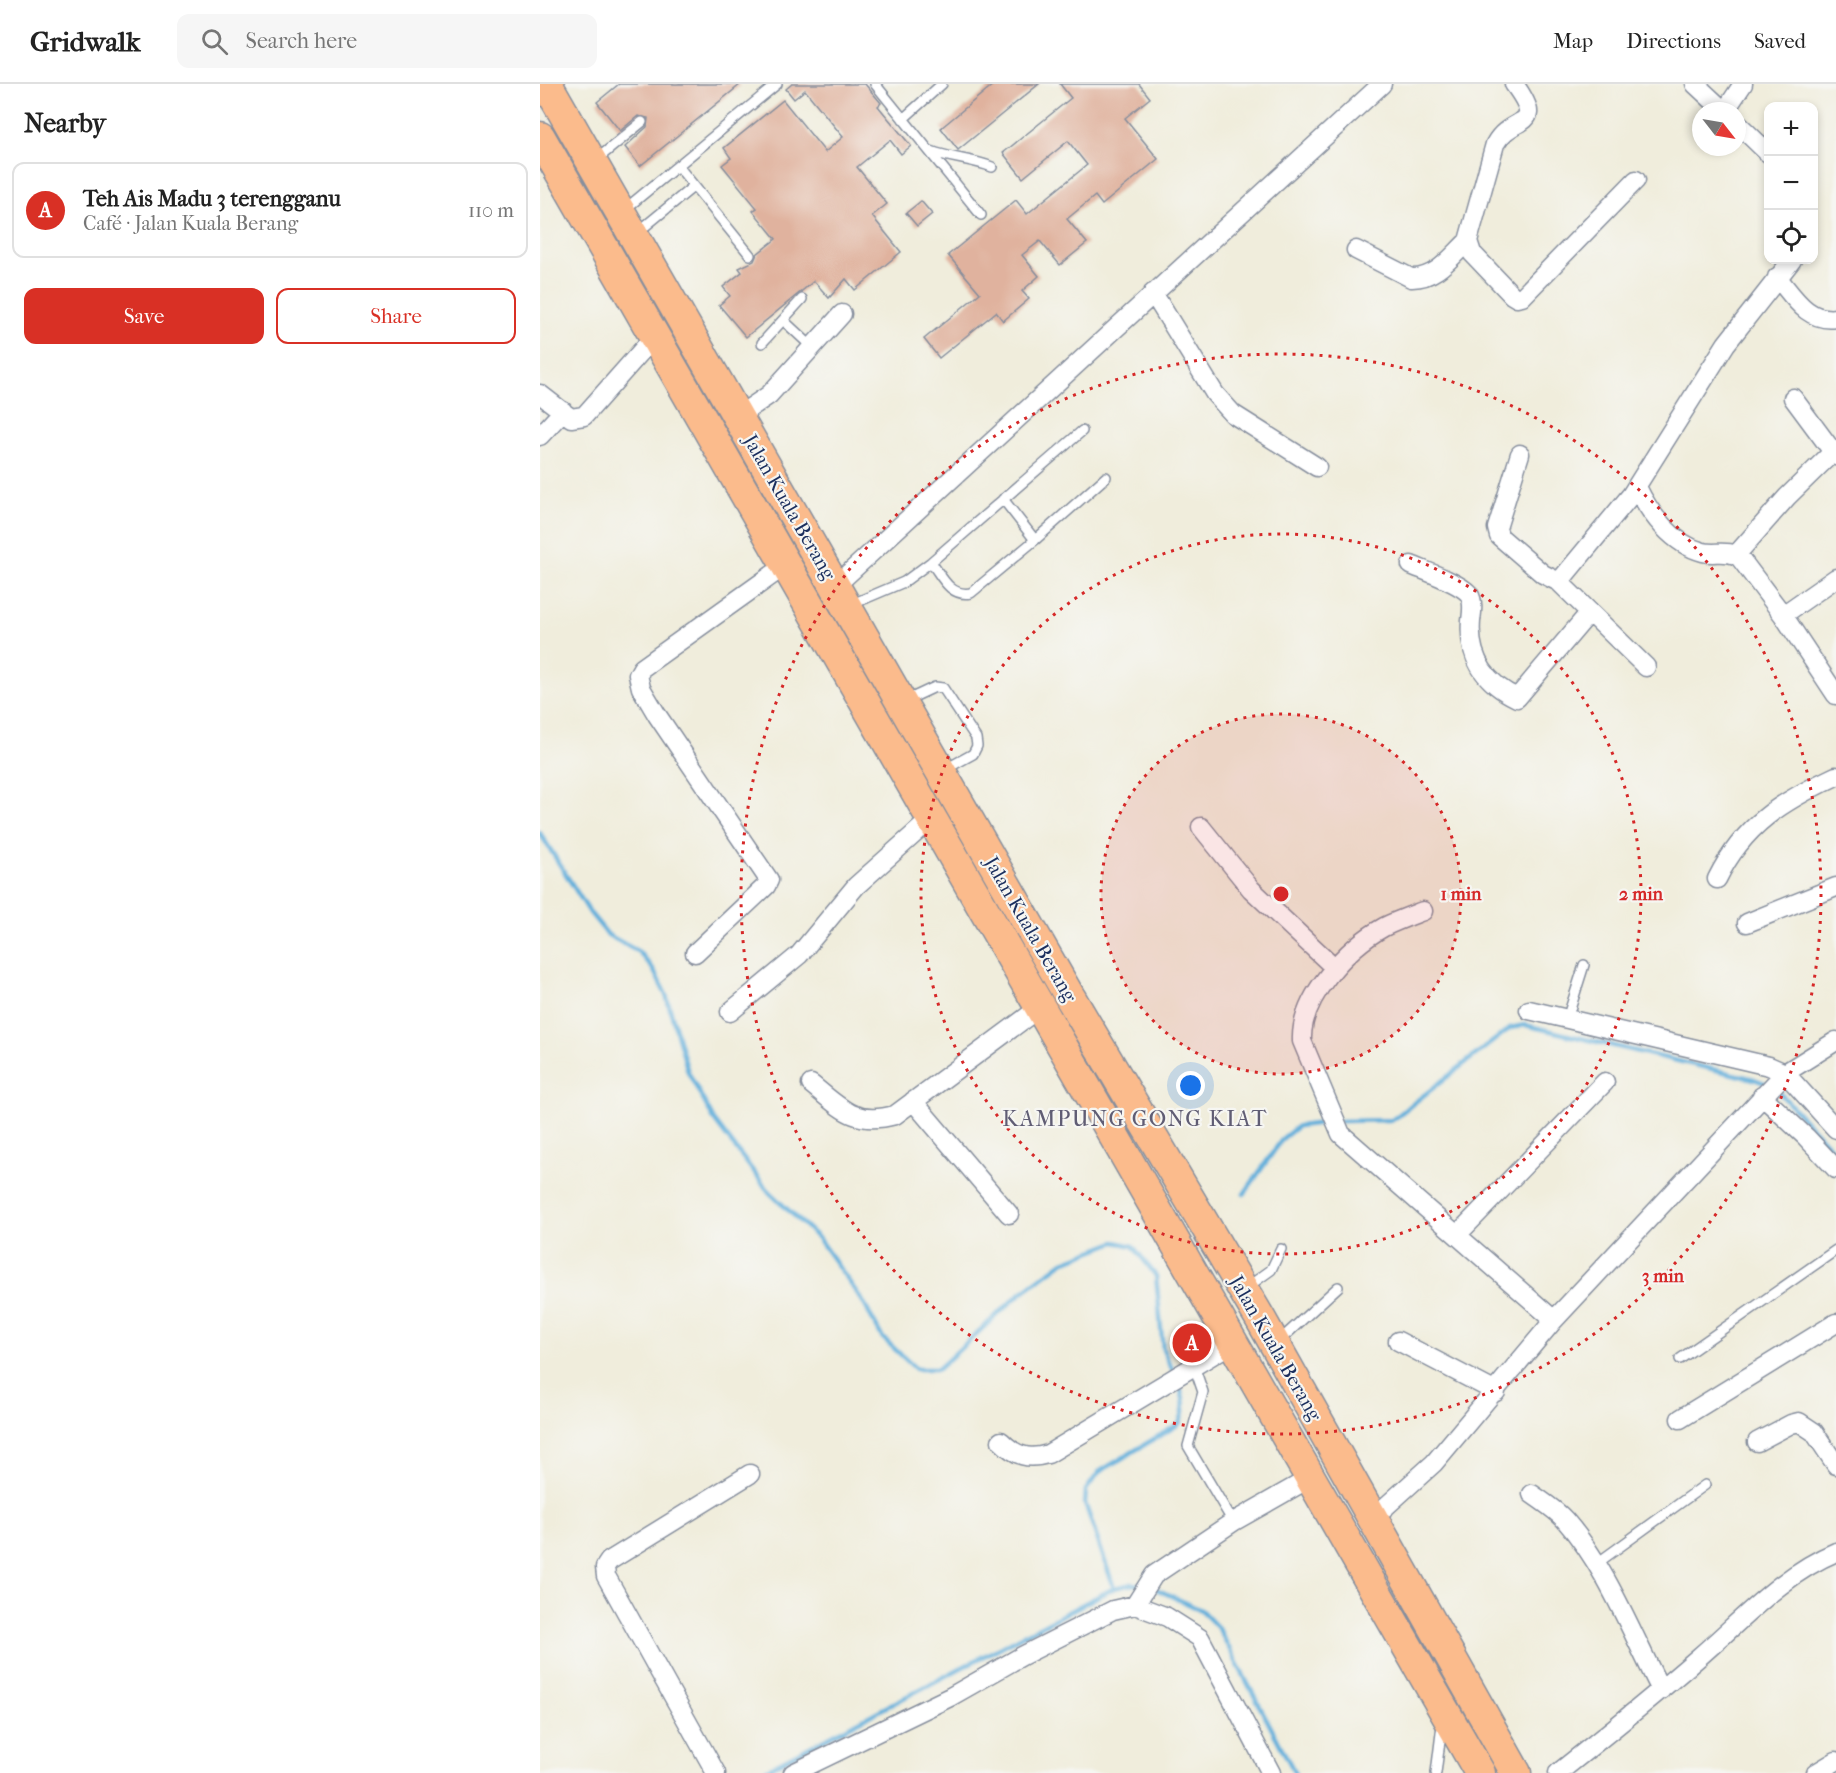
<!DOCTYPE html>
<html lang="en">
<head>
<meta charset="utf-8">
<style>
  :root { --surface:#fff; --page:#f6f6f6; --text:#222; --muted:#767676; --line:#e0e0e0; --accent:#d93025 }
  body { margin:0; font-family:"IM FELL French Canon",serif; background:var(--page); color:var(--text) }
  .controls { position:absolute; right:18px; top:18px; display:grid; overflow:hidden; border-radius:12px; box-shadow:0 3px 9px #0003 }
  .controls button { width:54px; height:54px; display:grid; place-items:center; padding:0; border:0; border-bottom:2px solid var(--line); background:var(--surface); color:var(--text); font:30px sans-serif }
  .compass { position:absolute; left:1152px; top:18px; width:54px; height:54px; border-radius:50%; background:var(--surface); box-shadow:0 3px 9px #0003; rotate:121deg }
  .you { position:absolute; left:651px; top:1002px; width:21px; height:21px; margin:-15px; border:4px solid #fff; border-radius:50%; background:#1a73e8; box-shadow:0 0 0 9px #1a73e833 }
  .badge { display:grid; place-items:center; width:39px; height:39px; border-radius:50%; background:var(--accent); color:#fff; font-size:20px; font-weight:700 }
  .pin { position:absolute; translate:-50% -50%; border:3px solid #fff; box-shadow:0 2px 6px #0006 }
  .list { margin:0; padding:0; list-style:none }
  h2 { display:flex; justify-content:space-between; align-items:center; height:78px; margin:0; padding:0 24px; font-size:26px }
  h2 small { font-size:20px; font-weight:400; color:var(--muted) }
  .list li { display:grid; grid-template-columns:39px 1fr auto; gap:18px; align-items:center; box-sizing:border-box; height:96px; margin:0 12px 12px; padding:0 12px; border:2px solid var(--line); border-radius:12px }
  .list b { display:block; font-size:22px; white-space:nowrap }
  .list p { margin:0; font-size:20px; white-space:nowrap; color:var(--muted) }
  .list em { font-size:20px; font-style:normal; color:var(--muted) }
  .actions { display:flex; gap:12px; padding:18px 24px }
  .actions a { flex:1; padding:14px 0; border:2px solid var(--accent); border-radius:12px; text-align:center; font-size:21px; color:var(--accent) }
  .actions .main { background:var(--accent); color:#fff }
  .icon { flex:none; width:33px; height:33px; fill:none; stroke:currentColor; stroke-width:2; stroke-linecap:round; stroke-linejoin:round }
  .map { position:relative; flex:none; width:1296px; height:1689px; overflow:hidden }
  header { display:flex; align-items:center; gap:36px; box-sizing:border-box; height:84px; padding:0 30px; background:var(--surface); border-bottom:2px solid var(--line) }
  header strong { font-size:28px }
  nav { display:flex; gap:33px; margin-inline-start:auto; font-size:21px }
  .search { width:420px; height:54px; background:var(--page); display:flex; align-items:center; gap:15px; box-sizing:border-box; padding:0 21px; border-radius:12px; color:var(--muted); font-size:22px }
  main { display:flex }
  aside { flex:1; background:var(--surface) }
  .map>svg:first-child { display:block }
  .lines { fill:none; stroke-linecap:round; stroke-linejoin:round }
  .stream { stroke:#61afdb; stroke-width:4.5 }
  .building { fill:#e0b29e }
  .service-casing { stroke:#868e9d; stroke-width:12 }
  .minor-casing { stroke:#868e9d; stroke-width:21 }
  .trunk-casing { stroke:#868e9d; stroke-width:33 }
  .service { stroke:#fff; stroke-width:9 }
  .minor { stroke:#fff; stroke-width:18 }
  .trunk { stroke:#fbbb8c; stroke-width:30 }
  .ring { fill:none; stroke:#d62828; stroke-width:3; stroke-dasharray:3 6 }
  .labels { text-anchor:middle; stroke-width:4.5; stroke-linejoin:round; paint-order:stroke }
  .street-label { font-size:20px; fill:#1b2f5e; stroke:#f6f6f2 }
  .quarter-label { font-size:22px; letter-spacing:1.5px; fill:#605d74; stroke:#f6f6f2 }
  .centre { fill:#d62828; stroke:#f6f6f2; stroke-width:3 }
  .ring-label { font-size:18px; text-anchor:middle; font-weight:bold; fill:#d62828; stroke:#f6f6f2; stroke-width:4.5; stroke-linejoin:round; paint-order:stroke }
</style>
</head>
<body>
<header>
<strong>Gridwalk</strong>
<div class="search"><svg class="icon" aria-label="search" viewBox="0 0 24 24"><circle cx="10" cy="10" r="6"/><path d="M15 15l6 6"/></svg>Search here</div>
<nav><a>Map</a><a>Directions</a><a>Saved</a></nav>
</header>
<main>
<aside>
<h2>Nearby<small></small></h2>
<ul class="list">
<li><span class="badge">A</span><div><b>Teh Ais Madu 3 terengganu</b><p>Café · Jalan Kuala Berang</p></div><em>110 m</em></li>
</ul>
<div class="actions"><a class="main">Save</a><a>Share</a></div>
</aside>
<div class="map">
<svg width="1296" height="1689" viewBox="0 0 1296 1689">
  <rect width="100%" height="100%" fill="#f6f6f2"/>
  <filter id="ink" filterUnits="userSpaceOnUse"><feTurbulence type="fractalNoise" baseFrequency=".0167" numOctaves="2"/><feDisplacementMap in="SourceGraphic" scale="12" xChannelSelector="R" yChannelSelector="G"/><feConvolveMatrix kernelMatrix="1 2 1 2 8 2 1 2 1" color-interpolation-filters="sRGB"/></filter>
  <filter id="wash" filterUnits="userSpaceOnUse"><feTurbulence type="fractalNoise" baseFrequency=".008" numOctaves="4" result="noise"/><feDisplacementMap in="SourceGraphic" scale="24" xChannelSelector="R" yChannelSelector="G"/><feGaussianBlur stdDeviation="1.35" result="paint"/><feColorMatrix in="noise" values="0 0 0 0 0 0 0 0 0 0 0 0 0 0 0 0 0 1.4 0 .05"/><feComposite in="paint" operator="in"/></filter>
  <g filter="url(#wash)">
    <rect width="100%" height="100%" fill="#f0eddc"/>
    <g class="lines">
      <path class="stream" d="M0,749L50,829L68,851L99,868L113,885L126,911L148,988L174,1036L229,1108L278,1154L322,1216L342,1253L376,1285H398L481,1209L523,1178L575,1158L593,1162L616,1192L623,1266L634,1289
        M1237,1006L1296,1070
        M800,1037L852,1036L970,944L985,941L1214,995L1227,1000
        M704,1110L743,1054L758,1042L792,1038
        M612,1503L661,1526L679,1545L755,1689
        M574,1504L545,1419L546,1406L559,1388L639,1340C647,1323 644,1313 637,1296
        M220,1689L574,1504L592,1500L601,1501"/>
    </g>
    <g id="blocks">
      <path class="building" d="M79,0H201L100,82L85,63L107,43L108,34L98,32L80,47L57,18Z
        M252,0H325L341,19L338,22L371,62L361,70L350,56L317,83L347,120L332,132L361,168L315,206L306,195L289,214L274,197L206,253L179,221L190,212L183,203L202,188L199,184L214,177L217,170L236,155L213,127L217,124L182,81L191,74L184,64L243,16L285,68L303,53L265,6L254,15L246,5Z
        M454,0H499L418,66L401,44Z
        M520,0H599L610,14L585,34L618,75L562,121L555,112L527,135L547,159L520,181L500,157L482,171L499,192L482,207L489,215L463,237L456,228L399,274L384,255L440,209L408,171L476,116L487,130L547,81L528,57L483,94L463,69L531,14Z
        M381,117L392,130L377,142L366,129Z
        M653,1243L665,1262L650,1271L638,1253Z"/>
    </g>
  </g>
  <g filter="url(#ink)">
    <use href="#blocks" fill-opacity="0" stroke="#868e9d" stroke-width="1.5"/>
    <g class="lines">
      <g class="service-casing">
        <path id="service" d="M335,0L441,131
          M363,35L402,0
          M391,67C412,75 432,75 452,83
          M56,76L102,38
          M138,82L210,171
          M84,126L237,0
          M98,148L154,102
          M243,236L272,263
          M222,259L262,215
          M495,456L566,393
          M391,478C402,493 410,513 431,509L495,456L463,415
          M310,521L364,498L391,478L542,347
          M365,617L395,603L403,604L436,654L437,662L433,670L404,686
          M1027,935L1044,881
          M706,1204L731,1186L741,1165
          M738,1258L798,1203
          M1140,1275L1296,1166
          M654,1282L663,1308L648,1362L693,1438
          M1056,1480L1165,1401
          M896,1689L902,1641"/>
      </g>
      <g class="minor-casing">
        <path id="minor" d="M974,0C1008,47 972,29 955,60L928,157L932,169L972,211L977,214L982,213L1096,96
          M1155,0L1184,27
          M1185,27L1203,0
          M1197,39L1228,69
          M816,166L871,194C896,195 911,173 928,157
          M1237,193C1254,213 1267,238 1296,234
          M613,209L675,310L693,330L777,383
          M0,310L31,334L44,332L114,253
          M1253,314L1296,372
          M198,332L229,311L302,230
          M0,352L23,327
          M980,370L957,444L959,452L1003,490L1019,498L1091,411L1186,260L1252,176
          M1097,403C1110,430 1132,460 1163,468C1175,471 1190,465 1200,474L1243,531L1296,611
          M1196,471L1247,413L1293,368
          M871,481C885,487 920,499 929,510C934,518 932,529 931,537C928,574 945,599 977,614L1050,528
          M1019,498L1106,583
          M296,501L842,0
          M1243,531L1296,494
          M661,743L711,805L794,883
          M1177,795C1204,740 1243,717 1296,692
          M883,827C870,832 856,837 844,843C808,863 760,913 762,957L801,1050L1014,1236
          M1207,839L1296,803
          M155,869L226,802L229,796L117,631L101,604L98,591L102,584L246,481
          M989,926L1229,982L1245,989
          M190,928L259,871L316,802L391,735
          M1296,957L1245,989L1296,1045
          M271,1000C301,1024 314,1042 355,1031L499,924
          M1222,1012L1266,1053L1296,1085
          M373,1017L469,1130
          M917,1151L1065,998
          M858,1257L956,1308
          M1140,1335L1296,1239
          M461,1357C476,1372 488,1376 508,1370L694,1258
          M1217,1358L1251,1340L1259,1338L1274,1348L1296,1381
          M992,1410C1003,1418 1016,1426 1025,1436C1067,1484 1092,1550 1121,1606
          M833,1434L894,1379L1014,1236L1245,989
          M595,1521L614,1491L693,1438L772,1393
          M176,1689L66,1492L65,1483L69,1477L210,1390
          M253,1689L410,1613L482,1572L573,1526L595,1521L627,1533L660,1554L731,1689
          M1018,1689C1066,1651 1113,1613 1159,1573C1202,1536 1243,1490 1296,1468
          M1276,1689L1296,1677"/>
      </g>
      <g class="trunk-casing">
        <path id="trunk" d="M7,0L527,908L720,1234L976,1689
          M0,53L940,1689"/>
      </g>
      <use href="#service" class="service"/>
      <use href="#minor" class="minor"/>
      <use href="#trunk" class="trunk"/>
    </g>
  </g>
  <circle cx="741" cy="810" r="180" fill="#d62828" fill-opacity=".12"/>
  <g class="ring">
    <circle cx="741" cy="810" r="180"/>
    <circle cx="741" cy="810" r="360"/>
    <circle cx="741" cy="810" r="540"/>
  </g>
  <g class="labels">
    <g class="street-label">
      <text transform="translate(250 423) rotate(60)" y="7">Jalan Kuala Berang</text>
      <text transform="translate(491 845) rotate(60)" y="7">Jalan Kuala Berang</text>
      <text transform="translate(736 1264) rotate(60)" y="7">Jalan Kuala Berang</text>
    </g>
    <g class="quarter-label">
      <text x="595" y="1042">KAMPUNG GONG KIAT</text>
    </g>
  </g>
  <circle cx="741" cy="810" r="9" class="centre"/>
  <g class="ring-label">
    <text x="921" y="816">1 min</text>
    <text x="1101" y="816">2 min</text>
    <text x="1123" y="1198">3 min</text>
  </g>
</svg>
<div class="controls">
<button>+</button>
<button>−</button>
<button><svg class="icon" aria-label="locate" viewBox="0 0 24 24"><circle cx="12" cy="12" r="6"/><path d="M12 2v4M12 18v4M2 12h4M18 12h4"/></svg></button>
</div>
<svg class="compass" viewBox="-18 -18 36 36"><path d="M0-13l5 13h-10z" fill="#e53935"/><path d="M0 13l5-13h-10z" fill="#767676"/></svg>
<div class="you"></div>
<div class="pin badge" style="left:652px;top:1259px">A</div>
</div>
</main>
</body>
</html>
